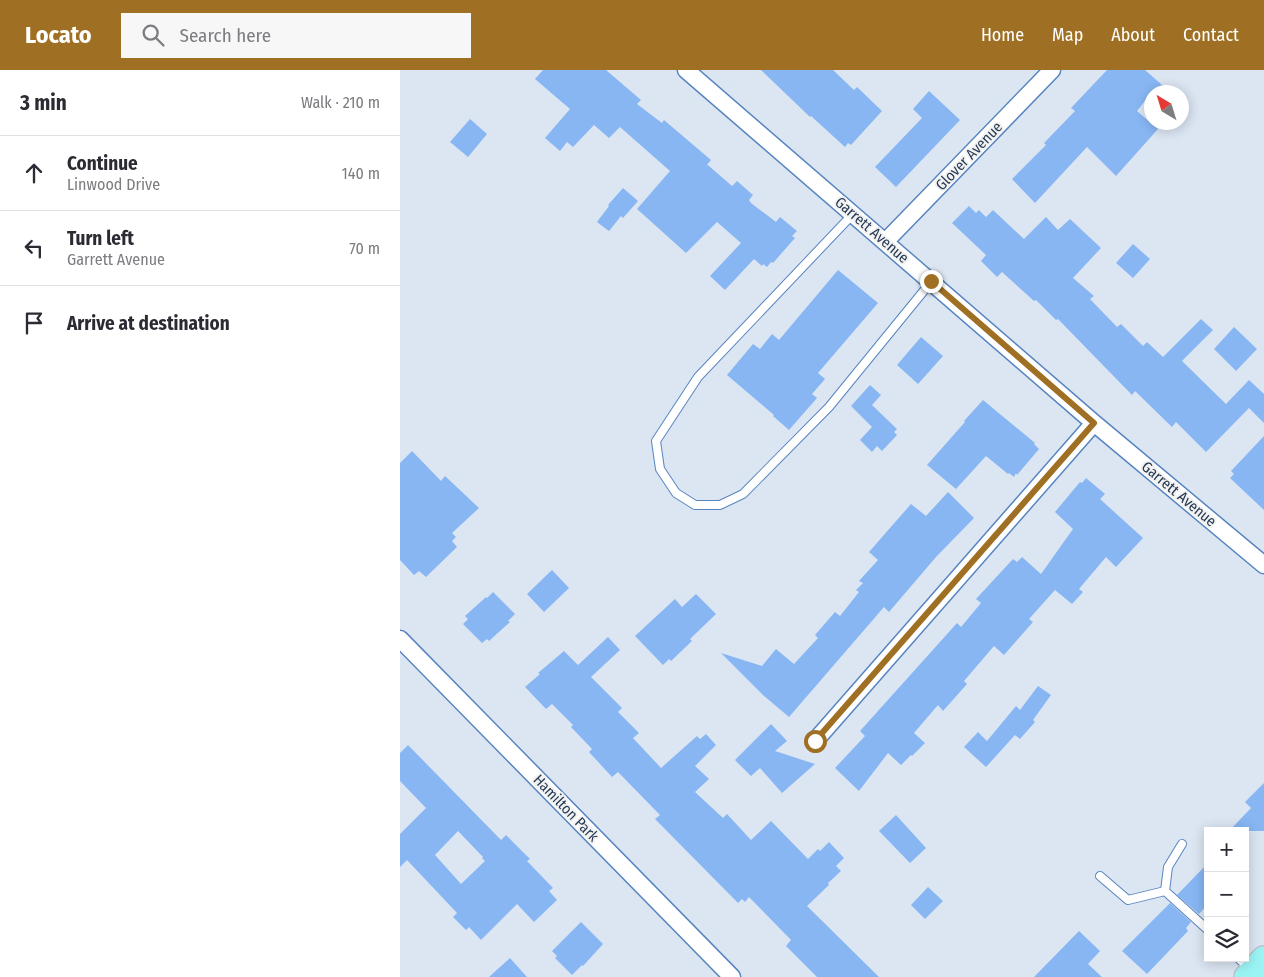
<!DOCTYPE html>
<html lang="en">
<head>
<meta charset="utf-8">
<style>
  :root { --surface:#fff; --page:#f7f7f7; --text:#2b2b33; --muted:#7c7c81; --line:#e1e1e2; --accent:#9f7023 }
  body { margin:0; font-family:"Fira Sans Condensed",sans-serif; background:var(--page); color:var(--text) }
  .controls { position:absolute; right:15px; bottom:15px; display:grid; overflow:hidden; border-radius:0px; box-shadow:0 2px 12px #0003 }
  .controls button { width:45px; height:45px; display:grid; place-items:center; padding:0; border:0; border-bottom:1px solid var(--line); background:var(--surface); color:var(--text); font:25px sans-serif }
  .compass { position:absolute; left:744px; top:15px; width:45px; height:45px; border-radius:50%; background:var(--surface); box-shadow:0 2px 12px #0003; rotate:322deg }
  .stop { position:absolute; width:15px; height:15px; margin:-11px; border:4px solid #9f7023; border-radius:50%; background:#fff }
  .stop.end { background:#9f7023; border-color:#fff; box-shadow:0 1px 5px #0008 }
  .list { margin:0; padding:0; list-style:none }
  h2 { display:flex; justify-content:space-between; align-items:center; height:65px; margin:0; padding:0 20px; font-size:21px }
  h2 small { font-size:16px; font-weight:400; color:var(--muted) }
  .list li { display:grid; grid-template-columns:32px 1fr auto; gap:15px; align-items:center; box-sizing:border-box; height:75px; padding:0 20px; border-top:1px solid var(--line) }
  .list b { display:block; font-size:19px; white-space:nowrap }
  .list p { margin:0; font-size:16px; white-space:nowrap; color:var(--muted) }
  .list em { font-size:16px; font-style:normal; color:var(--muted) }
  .icon { flex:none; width:28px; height:28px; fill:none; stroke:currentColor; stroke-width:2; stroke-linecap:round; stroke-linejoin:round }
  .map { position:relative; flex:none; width:864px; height:907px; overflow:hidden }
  header { display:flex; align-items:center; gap:30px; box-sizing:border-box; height:70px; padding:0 25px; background:var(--accent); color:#fff }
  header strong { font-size:24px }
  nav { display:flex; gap:28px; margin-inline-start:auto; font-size:18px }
  .search { width:350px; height:45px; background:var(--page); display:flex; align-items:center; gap:12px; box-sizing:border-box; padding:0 18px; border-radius:0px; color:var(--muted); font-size:19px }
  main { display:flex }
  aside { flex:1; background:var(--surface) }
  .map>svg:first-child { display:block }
  .building { fill:#87b6f3; fill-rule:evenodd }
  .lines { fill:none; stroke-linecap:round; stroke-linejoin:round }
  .service-casing { stroke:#5785bf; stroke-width:10 }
  .minor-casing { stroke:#5785bf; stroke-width:19 }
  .primary-casing { stroke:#bec4cb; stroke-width:28 }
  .service { stroke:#fff; stroke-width:8 }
  .minor { stroke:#fff; stroke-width:16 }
  .primary { stroke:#9bf4f4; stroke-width:25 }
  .route { stroke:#9f7023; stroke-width:6 }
  .labels { text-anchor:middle; stroke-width:4; stroke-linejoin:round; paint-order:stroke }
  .street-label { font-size:15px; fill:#263a53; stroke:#f2f2f2 }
</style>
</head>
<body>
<header>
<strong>Locato</strong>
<div class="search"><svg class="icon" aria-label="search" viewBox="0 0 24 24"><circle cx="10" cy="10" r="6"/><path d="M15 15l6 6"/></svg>Search here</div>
<nav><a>Home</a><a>Map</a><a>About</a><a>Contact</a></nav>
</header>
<main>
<aside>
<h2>3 min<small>Walk · 210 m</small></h2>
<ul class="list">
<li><svg class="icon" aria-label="ahead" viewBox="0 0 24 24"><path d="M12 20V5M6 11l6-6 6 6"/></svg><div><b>Continue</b><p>Linwood Drive</p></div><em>140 m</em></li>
<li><svg class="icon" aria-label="left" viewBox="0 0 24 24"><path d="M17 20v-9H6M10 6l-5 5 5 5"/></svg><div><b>Turn left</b><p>Garrett Avenue</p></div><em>70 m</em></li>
<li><svg class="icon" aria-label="arrive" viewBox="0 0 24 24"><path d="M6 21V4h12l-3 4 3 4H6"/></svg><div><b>Arrive at destination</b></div></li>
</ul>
</aside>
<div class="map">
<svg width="864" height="907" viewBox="0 0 864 907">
  <rect width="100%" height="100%" fill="#dce6f3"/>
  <path class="building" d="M143,0H206L241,30L237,34L262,53L264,50L311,90L307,95L309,96L332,116L337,111L353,125L349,130L351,133L376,152L380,147L397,161L392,166L395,168L373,193L371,192L367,197L363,194L362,196L354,189L325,220L310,206L341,173L317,152L286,183L237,139L270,101L220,57L209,68L194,55L173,77L167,72L160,81L145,68L170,39L135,9Z
    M361,0H433L454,20L457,17L482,41L451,75L448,73L445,77L411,46L410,47Z
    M707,0H745L770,22H752L737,41L758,59L716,106L687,77L635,133L612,109L646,75L644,73L675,41L671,38Z
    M529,21L560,50L496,117L475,97L522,48L513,39Z
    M70,49L87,64L68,87L50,72Z
    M223,118L238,131L223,148L221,146L209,161L197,152L209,136L208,135Z
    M569,136L576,143L579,140L586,147L593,140L624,169L646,147L658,160L670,149L701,178L673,208L694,226L690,229L717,257L721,254L743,276L747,272L763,287L801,249L813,260L782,291L826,334L849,310L864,324V353L849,338L806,382L776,352L772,357L735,321L732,325L658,249L656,250L636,230L634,231L602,202L597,207L581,191L586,185L552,153Z
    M733,174L750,189L733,208L716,193Z
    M438,200L478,233L418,303L425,309L412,324L417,328L389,360L373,346L374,345L327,305L353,274L360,279L372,264L379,270Z
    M834,257L857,279L836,301L814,279Z
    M521,267L543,286L518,314L497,295Z
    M470,315L481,325L472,335L497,359L494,362L497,365L482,381L477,376L472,382L460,370L472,357L451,336Z
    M583,330L635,373L634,374L639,379L617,405L616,403L614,407L609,403L608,404L586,386L556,419L527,395L565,352L564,351Z
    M864,366V440L830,408L834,404L831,401Z
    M12,381L41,411L45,406L79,438L52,463L56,467L52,471L57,477L26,507L19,501L14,505L0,490V393Z
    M686,408L705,424L700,429L743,468L716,497L706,487L679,519L683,522L672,534L655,520L629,549L633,552L604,585L594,576L564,611L567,614L543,641L538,635L514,663L525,673L512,686L511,685L501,695L488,683L459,721L435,698L465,666L460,661L557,553L561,557L581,533L576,529L613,489L617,492L622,487L641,504L673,459L655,442L680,412L682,413Z
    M548,422L574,448L536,487L489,542L484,537L389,647L363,625L321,583L362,596L376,579L394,594L418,568L415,565L435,542L440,546L459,522L456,520L463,513L459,511L478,490L469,482L511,434L526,446Z
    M152,500L169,518L144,542L127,524Z
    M93,522L115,544L108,551L110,552L89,571L87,569L82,573L63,554L68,549L65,546L86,527L87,528Z
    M296,524L316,544L290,569L292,571L271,591L269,589L263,595L235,566L275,529L282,537Z
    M208,567L220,580L191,607L222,638L218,642L239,663L233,668L261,698L297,666L300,669L306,664L316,675L295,696L309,709L295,722L323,748L327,744L351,770L371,751L408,789L418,779L420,781L429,772L444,788L436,796L441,801L428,813L429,815L407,836L479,907H417L386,876L391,870L349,827L345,832L342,829L338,833L255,749L260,745L218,702L212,707L189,682L192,679L171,657L173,655L152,634L146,639L125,617L140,604L138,603L164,581L178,595Z
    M638,616L651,625L633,650L635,652L620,669L615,665L586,697L564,677L578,662L587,671L616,636L620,640Z
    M371,654L387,671L375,681L415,694L382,723L360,698L351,706L335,690Z
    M8,675L101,770L106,765L130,789L127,791L153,818L149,821L157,830L134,852L117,834L81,870L69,857L66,860L53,847L57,843L7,790L0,797V764L26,738L0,711V683ZM58,761L83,787L82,788L85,791L61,814L35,785Z
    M864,713V761H829L851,738L845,732Z
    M496,745L526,778L510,793L479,761Z
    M808,793V834L799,844L777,825Z
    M528,817L543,831L525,849L511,835Z
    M770,833L791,852L786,858L788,861L747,904L722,881Z
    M181,852L203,874L183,896L182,895L172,905L155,888L157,886L152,881Z
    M679,861L700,881L688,894L702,907H634Z
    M110,888L127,907H89Z"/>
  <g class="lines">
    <g class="service-casing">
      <path id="service" d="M453,144L298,307L256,371L260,399L276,423L295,435H320L343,424L429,337L531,212
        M782,774L768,797L765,821L808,860
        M700,806L728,830L765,821
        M838,888L849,898"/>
    </g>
    <g class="minor-casing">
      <path id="minor" d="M286,0L694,353L864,495
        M485,172L652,0
        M0,569L332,907
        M415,671L694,353"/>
    </g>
    <g class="primary-casing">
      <path id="primary" d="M847,907L864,889"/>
    </g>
    <use href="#service" class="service"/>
    <use href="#minor" class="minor"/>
    <use href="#primary" class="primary"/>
  </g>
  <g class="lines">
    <path class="route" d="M415,671L694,353L531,211"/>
  </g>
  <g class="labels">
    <g class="street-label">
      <text transform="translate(569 86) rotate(-46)" y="5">Glover Avenue</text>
      <text transform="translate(472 160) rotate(41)" y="5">Garrett Avenue</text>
      <text transform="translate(779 424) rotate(40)" y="5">Garrett Avenue</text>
      <text transform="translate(166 738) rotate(46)" y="5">Hamilton Park</text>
    </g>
  </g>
</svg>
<div class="controls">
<button>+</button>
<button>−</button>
<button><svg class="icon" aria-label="layers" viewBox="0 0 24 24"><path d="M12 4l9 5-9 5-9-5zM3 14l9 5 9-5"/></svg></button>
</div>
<svg class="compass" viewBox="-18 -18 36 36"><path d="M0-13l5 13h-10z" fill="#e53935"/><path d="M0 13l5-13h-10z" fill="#7c7c81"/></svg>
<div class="stop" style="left:415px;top:671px"></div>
<div class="stop end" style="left:531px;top:211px"></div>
</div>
</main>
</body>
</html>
